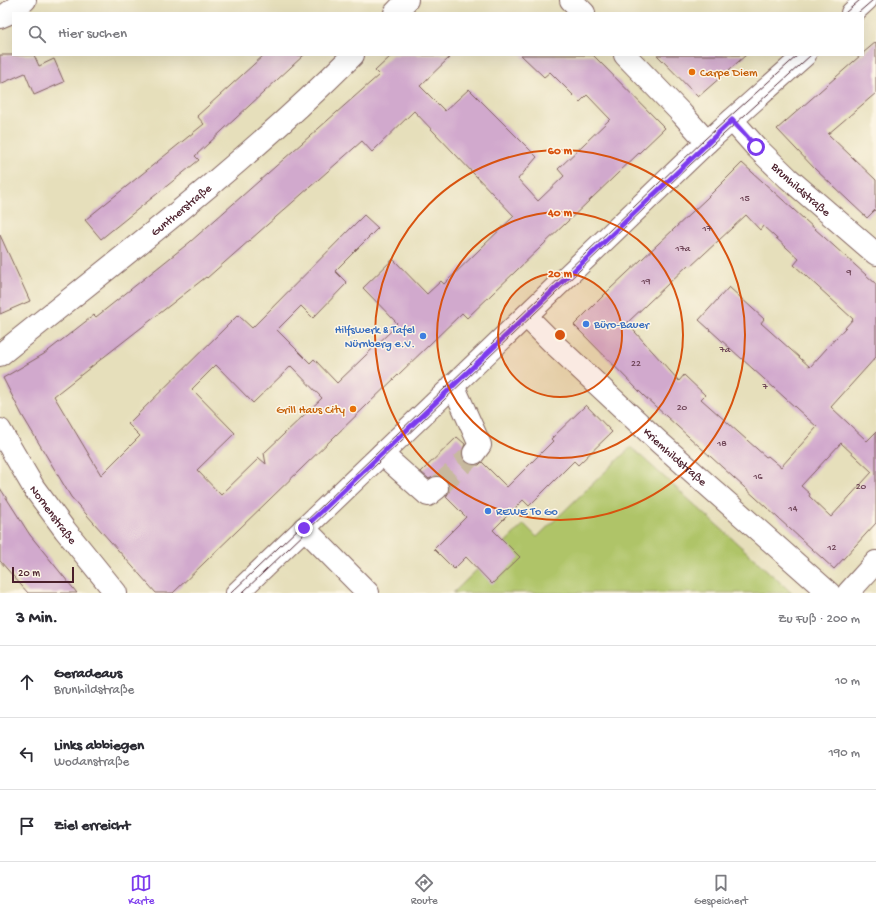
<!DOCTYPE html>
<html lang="de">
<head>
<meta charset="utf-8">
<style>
  :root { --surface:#fff; --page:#f7f7f7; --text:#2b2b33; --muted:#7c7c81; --line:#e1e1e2; --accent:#7c3aed }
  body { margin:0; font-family:"Gochi Hand",sans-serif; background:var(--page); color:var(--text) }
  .scale { position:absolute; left:12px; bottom:10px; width:62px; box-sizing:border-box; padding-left:4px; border:2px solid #4a1f2b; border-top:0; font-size:11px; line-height:14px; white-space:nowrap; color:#4a1f2b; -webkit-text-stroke:3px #fcf5e5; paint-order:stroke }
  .stop { position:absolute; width:12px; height:12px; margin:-9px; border:3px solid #7c3aed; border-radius:50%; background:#fff }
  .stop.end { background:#7c3aed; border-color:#fff; box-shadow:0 1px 4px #0008 }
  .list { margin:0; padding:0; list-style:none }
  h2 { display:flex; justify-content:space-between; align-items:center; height:52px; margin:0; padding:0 16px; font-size:17px }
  h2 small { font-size:13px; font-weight:400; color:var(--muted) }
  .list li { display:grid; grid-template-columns:26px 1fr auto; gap:12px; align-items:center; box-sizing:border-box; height:72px; padding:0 16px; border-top:1px solid var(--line) }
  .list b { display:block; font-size:15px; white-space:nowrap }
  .list p { margin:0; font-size:13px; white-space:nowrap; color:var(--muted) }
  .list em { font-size:13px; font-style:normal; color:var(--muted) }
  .icon { flex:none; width:22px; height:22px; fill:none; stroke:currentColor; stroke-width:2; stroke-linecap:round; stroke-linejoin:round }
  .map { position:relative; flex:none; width:876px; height:593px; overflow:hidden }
  .search { position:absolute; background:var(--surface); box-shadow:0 4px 16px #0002; left:12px; right:12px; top:12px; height:44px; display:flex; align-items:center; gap:10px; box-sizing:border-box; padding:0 14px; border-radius:0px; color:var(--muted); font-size:15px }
  .sheet { height:268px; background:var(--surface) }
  nav { display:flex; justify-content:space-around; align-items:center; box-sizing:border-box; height:56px; border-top:1px solid var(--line); background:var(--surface); font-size:11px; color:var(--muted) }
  nav a { display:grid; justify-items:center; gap:2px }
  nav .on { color:var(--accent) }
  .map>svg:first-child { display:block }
  .green { fill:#afc468; stroke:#7c724a }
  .building { fill:#d1a9cd; fill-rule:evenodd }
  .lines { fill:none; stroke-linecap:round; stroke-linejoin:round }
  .minor-tunnel { stroke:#c7b99e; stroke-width:22; stroke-dasharray:22 11; stroke-linecap:butt }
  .minor-casing { stroke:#81625d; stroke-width:24 }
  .major-casing { stroke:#81625d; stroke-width:24 }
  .minor { stroke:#fff; stroke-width:22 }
  .major { stroke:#fff; stroke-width:22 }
  .tram { stroke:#4a1f2b; stroke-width:1 }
  .route { stroke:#7c3aed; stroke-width:5 }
  .ring { fill:none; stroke:#d8530f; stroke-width:2 }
  .food-dot { fill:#e8710a; stroke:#fcf5e5; stroke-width:1.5 }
  .shop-dot { fill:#3f7fe0; stroke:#fcf5e5; stroke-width:1.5 }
  .labels { text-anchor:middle; stroke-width:3; stroke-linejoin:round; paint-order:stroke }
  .number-label { font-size:10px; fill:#6c4254 }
  .food-label { font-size:12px; fill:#c56008; stroke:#fcf5e5; text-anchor:start }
  .street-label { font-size:12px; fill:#4a1f2b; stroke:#fcf5e5 }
  .shop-label { font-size:12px; fill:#366cbe; stroke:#fcf5e5; text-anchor:start }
  .centre { fill:#d8530f; stroke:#fcf5e5; stroke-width:2 }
  .ring-label { font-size:12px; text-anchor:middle; font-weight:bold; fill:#d8530f; stroke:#fcf5e5; stroke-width:3; stroke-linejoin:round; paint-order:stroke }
</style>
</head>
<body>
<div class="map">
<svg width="876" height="593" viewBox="0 0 876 593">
  <rect width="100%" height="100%" fill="#fcf5e5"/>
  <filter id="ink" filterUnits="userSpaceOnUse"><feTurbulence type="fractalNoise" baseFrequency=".025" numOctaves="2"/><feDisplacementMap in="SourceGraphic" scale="8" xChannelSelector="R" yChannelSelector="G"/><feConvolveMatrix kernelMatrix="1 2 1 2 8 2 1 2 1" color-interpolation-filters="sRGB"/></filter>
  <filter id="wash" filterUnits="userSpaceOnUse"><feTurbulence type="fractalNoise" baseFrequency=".012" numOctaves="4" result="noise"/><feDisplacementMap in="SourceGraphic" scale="16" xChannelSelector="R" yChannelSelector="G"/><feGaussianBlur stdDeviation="0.9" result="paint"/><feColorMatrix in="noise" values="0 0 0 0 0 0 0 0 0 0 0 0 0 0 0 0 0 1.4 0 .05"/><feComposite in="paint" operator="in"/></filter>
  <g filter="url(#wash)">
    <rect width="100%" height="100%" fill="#e6dfbb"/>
    <path class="green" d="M631,447L792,593H453L524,524L537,537Z"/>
    <g id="blocks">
      <path class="building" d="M876,42V93L828,134L876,180V209L867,218L815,169L777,129L861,55H863V53Z
        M0,55H34L39,66L54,59L64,82L34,95L25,73L0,84Z
        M264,55H304L195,156L199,160L101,239L85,220L204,124L197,116Z
        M392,55H452L420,86L445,111L469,89L537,157L518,179L538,201L564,176L558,169L610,119L587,95L580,102L550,72L544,77L521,55H593L665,128L467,318L462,313L173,593H156L71,497L22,415L3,378L44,354L94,315L96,317L190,242L379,75L375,71ZM414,111L514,216L444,284L441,281L427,294L393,259L363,288L397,323L391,328L392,330L337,383L314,359L310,363L277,330L301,306L313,318L347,283L335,271L378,228L364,215L252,328L238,315L128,424L140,436L101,475L54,396L206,277L207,278L362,141L372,152ZM216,365L253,403L291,366L322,398L264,453L266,464L259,458L221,495L197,470L235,433L192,389Z
        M657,55H746L698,97Z
        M742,163L876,284V357L831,407L867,441L876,432V523L834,569L644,396L574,325L610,289L706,199ZM746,215L760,230L763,226L799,259L794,265L853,319L810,367L761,323L764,319L729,287L699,320L817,427L781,467L768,456L766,457L701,399L705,395L684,375L679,381L627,323L688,265L690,267ZM841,443L872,472L831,517L809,496L810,494L801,486Z
        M0,235L30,301L0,314Z
        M586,405L612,432L578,465L574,461L529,506L523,500L493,530L520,557L492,584L466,557L454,569L434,549L466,517L446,497L449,492V487L447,480L442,477L436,476L429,479L421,472L457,437L465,444L462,452L463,458L466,463L473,465H479L482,462L507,487L553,441L551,439Z
        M0,488L30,535L77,593H28L0,561Z"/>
    </g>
  </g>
  <g filter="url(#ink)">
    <use href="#blocks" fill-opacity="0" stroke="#81625d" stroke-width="1"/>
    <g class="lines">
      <path class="minor-tunnel" d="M437,488L474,453"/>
      <g class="minor-casing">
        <g id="minor">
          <path d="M571,0L584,13"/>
          <path d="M395,13L407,0"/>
          <path d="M0,17L7,14L25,0"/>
          <path d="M625,55L682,114L707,142"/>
          <path id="s1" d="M732,120L756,147L788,178L876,254"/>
          <path id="s2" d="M526,316L552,342L659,442L829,593"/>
          <path id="s3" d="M0,355C120,258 244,165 353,55"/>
          <path d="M453,385L480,445L474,453"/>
          <path id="s4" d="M0,430L34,488L65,530L116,593"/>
          <path d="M382,454L428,495L437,488"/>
          <path d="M304,528L368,593"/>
          <path d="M848,593L876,562"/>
        </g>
      </g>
      <g class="major-casing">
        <path id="major" d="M852,13L866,0
          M237,593L707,142L805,55"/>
      </g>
      <use href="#minor" class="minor"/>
      <use href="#major" class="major"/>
      <path class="tram" d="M845,13L860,0
        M858,13L873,0
        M231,593L705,139L798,55
        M242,593L691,164L811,55"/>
    </g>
  </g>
  <g class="lines" filter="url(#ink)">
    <path class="route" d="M304,528L732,120L756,147"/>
  </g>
  <circle cx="560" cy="335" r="62" fill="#d8530f" fill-opacity=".12"/>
  <g class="ring">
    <circle cx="560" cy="335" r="62"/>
    <circle cx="560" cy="335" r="123"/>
    <circle cx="560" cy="335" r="185"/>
  </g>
  <g class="food-dot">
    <circle cx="692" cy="72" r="4"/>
    <circle cx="353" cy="409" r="4"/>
  </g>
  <g class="shop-dot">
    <circle cx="586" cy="324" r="4"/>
    <circle cx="423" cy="336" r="4"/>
    <circle cx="488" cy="511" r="4"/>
  </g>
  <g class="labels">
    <g class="number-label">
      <text x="745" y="201">15</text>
      <text x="707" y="231">17</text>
      <text x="683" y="251">17a</text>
      <text x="849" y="275">9</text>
      <text x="646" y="284">19</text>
      <text x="725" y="352">7a</text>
      <text x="636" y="366">22</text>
      <text x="765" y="389">7</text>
      <text x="682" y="410">20</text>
      <text x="722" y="446">18</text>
      <text x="758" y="479">16</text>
      <text x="861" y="489">20</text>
      <text x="793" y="511">14</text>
      <text x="832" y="550">12</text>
    </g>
    <g class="food-label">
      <text x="700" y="76">Carpe Diem</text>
      <text x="345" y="413" text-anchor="end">Grill Haus City</text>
    </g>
    <g class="street-label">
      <text dy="4" stroke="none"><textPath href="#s1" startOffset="98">Brunhildstraße</textPath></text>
      <text dy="4" stroke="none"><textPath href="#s3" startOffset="232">Guntherstraße</textPath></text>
      <text dy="4" stroke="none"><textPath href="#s2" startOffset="205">Kriemhildstraße</textPath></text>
      <text dy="4" stroke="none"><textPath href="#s4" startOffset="100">Nornenstraße</textPath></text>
    </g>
    <g class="shop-label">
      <text x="594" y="328">Büro-Bauer</text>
      <text x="415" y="333" text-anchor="end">Hilfswerk &amp; Tafel<tspan x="415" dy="14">Nürnberg e.V.</tspan></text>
      <text x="496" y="515">REWE To Go</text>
    </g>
  </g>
  <circle cx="560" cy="335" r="6" class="centre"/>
  <g class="ring-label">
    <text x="560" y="154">60 m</text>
    <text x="560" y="216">40 m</text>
    <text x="560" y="277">20 m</text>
  </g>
</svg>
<div class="scale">20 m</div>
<div class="stop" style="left:756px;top:147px"></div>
<div class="stop end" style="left:304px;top:528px"></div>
<div class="search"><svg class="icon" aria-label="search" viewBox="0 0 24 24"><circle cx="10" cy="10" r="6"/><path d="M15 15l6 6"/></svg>Hier suchen</div>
</div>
<section class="sheet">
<h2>3 Min.<small>Zu Fuß · 200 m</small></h2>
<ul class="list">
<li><svg class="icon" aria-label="ahead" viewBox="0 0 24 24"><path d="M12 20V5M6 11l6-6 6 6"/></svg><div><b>Geradeaus</b><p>Brunhildstraße</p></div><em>10 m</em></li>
<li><svg class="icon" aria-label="left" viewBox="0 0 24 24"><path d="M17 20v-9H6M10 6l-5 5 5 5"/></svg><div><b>Links abbiegen</b><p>Wodanstraße</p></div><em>190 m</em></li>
<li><svg class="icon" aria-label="arrive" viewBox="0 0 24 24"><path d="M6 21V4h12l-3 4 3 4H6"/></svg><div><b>Ziel erreicht</b></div></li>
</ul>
</section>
<nav>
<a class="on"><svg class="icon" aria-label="map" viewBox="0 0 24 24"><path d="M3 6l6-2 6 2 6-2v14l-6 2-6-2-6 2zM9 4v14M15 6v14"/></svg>Karte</a>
<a><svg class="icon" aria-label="directions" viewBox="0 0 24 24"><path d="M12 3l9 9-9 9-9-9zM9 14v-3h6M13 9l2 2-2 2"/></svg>Route</a>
<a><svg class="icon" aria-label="saved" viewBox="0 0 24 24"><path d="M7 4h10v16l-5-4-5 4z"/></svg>Gespeichert</a>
</nav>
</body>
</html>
